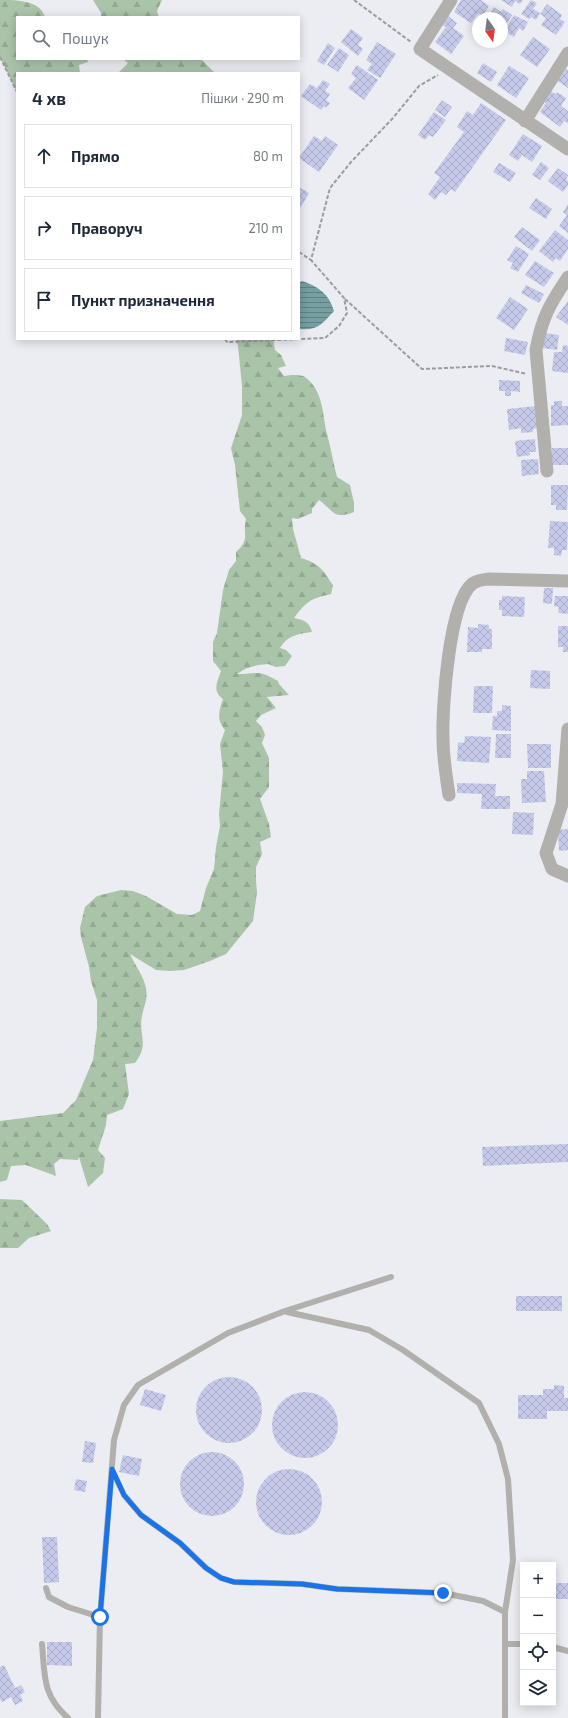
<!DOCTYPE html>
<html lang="uk">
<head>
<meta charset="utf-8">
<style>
  :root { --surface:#fff; --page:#f2f2f3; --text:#1f2937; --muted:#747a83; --line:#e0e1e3 }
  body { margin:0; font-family:"Exo 2",sans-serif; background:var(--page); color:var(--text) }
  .controls { position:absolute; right:12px; bottom:12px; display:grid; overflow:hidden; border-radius:0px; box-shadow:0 2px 10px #0003 }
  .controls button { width:36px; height:36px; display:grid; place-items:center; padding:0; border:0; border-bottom:1px solid var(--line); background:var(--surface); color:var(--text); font:20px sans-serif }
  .compass { position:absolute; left:472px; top:12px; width:36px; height:36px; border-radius:50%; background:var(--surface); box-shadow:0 2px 10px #0003; rotate:166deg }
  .stop { position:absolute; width:12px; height:12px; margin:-9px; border:3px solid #1a73e8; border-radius:50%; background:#fff }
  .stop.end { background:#1a73e8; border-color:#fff; box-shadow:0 1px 4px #0008 }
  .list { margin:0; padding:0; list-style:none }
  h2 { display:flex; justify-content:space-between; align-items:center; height:52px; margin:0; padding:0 16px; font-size:17px }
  h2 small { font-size:13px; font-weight:400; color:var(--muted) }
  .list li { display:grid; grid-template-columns:26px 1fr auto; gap:12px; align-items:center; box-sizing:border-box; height:64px; margin:0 8px 8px; padding:0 8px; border:1px solid var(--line); border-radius:0px }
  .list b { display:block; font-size:15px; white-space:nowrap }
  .list em { font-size:13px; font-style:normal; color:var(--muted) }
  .icon { flex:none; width:22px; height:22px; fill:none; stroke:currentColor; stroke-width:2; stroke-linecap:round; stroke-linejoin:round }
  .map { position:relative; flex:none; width:568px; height:1718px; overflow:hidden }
  .search { position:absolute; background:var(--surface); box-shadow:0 2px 10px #0003; left:16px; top:16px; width:284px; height:44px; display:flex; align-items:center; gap:10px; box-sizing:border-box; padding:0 14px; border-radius:0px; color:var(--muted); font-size:15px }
  .panel { position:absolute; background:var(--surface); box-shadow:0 2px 10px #0003; left:16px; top:72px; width:284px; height:268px; border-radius:0px }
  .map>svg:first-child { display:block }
  .forest { fill:url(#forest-firs) }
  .water { fill:url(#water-rules) }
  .building { fill:url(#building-cross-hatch) }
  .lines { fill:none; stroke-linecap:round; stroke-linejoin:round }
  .path { stroke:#9b9ca1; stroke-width:2; stroke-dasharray:4 2; stroke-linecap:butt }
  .service { stroke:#b1b0ad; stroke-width:6 }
  .minor { stroke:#b1b0ad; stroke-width:13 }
  .route { stroke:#1a73e8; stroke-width:5 }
</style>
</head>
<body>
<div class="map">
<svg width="568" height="1718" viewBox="0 0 568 1718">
  <defs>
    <pattern id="forest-firs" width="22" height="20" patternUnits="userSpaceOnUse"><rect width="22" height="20" fill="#aac4aa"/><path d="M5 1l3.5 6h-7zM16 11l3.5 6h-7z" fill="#92a892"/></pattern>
    <pattern id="water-rules" width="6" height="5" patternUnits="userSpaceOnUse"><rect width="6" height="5" fill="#759fa1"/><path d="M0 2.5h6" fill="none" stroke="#5f8183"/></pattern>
    <pattern id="building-cross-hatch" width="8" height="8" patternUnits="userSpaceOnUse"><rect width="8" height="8" fill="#c5caea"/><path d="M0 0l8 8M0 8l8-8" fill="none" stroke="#a9adc8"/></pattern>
  </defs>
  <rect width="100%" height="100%" fill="#ebedf3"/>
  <path class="forest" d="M0,0C17,0 40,0 45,17H17V59H87L88,62L79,65L80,73H17V92L0,57Z
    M93,0H162L157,11L159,17H101V13Z
    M123,59H201L215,73H118L128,63Z
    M236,339H273L275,350L281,355L286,366L278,368L284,376C290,375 300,374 305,377C324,391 322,414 327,434C331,448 333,462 337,477L350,485L354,503V512C333,520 334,511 319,500L312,509V513L298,519L292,518L293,529L301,558C320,564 322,569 333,585L331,594C310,599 307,601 294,618C303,620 309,621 312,632C298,634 288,635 280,648L286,650L292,656L285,666L276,667L268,664L258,665L245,669L237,674C258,674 257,669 278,681L279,684L289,695L267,697L276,708L261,715L256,721L262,727L265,735L262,743L269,758V787L260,799L269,824L271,837L260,842L262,854L256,867V881L257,892L253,921L226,954L210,961L184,970L170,971L156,970L130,954C135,965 144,977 146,988C148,1000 144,1005 142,1016C138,1035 150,1044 135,1063L125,1064L129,1094L123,1109L107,1115L106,1125L98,1150L105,1158L103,1173L88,1187L79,1157L78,1160L60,1159L54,1164L56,1176L26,1165L11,1166L7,1180L0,1182V1121L63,1113L76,1100L93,1060L97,1028V1000L91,981L89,967L81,937L80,928L85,907L97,896L121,890L133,891L146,896L177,914L192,915L200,911L206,888L214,869L216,847L220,826L219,814L223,772L220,744L225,730C216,719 219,711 223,699C212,691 217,682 221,671L213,661V642L217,633L223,590L229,570L236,561V552C251,539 242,534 246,519L240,511L235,465L231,448L242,415V386L238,346Z
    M0,1199L22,1200L47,1224L51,1231L29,1238L18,1248H0Z"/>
  <path class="water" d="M302,281C318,286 329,294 334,311C322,324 318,331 299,329V283Z"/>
  <path class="building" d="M461,0H481L489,6L482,16L478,13L471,23L454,12Z
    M501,0H523L520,4L515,1L512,7Z
    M531,0L537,3L533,9L540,13L536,20L531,17L529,19L521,14Z
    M547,4L562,15L560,19L565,22L556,35L541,25L546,18L540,14Z
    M494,7L501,12L503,9L512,15L502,31V18H494L490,14Z
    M514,15L528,22L523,31L519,28L514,37L504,31Z
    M448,16L457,23L453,28L464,36L451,54L435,42L446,27L442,25Z
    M351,29L363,38L358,45L363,49L358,56L341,42Z
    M533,37L550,49L537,67L520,55Z
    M377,42L396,54L380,78L367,70L372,64L366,60Z
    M328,43L335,48L324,65L317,61Z
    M339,48L349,55L338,72L327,65Z
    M483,63L497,72L491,82L477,73Z
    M357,65L378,80L364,100L348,88L356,78L351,74Z
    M509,66L529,78L516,98L497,85Z
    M566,69L568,70V88L558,81Z
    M323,80L330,84L325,91L330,94L326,100L330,103L326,108L324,106L321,110L301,96L310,84L317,88Z
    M550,91L556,94L557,92L566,98L561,106L568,111V123L564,121L560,127L540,112L546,103L543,101Z
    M442,100L452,107L445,117L435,110Z
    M481,103L506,120L455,192L451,189L446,195L441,192L435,200L428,194L440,177L434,173L464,132L457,127L467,111L473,115Z
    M434,112L446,120L433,137L429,135L425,140L418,135Z
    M523,134L542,146L532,162L522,155L518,161L509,155Z
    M314,136L322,141L325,136L338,145L319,172L299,158Z
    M541,162L549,168L540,180L532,175Z
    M499,163L516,173L510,182L493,172Z
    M558,168L568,175L566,180L568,181V185L563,192L548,181Z
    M299,187L309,193L299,210Z
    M536,198L552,209L546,219L529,208Z
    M568,204V233L559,226L567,215L563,212Z
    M522,227L540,240L532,251L514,237Z
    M555,230L568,240V249L560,261L556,258L553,262L539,251Z
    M516,246L529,254L518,272L510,268L513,263L507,260Z
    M535,261L554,273L544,287L525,275Z
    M526,285L544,294L539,303L521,293Z
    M510,297L528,309L514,330L496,318Z
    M568,301V325L556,317Z
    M544,333L559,335L557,350L542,348Z
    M506,338L528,342L525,355L504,351Z
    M563,345L568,346V373L552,371L554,352H562Z
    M499,380L520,381V392L511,391V396H505V391H499Z
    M554,401H562V406H568V425L551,426V405H554Z
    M536,406L538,428L533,429V432L521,433V428L509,430L507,409Z
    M535,439L536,452H530V455L517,457L515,441Z
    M552,448H568V465H552Z
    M538,459L539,474L522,476L521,460Z
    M551,485H568L567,510H556V505H551Z
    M550,521L568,522L567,550H562L561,556L554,555V548H548Z
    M544,588H553L552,604L543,603Z
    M502,596L525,597L524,617L502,616V610H499V600H502Z
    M555,596H568V614L558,613L559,607L554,606Z
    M478,624L489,625V629H492V649H482V652H467L468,627L478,628Z
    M558,626H568V652H563V647H558Z
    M531,670L550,671V689L530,688Z
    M474,686H493L492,713H473Z
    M502,705L511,706V731L492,730L493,716H497V711H502Z
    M496,734H511V758H495Z
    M465,736L491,737L489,763L457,761L458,742L464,743Z
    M527,744H551V768H528Z
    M527,771H544L546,802L522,803L521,779H527Z
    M457,783L496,784L495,796H510V809H481L482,794L457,793Z
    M513,812L534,813L533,835L512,834Z
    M568,829V850L559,851L558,830Z
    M568,1144V1162L483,1166L482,1147Z
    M516,1296H562V1311H516Z
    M196 1410a33 33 0 1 1 66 0a33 33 0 1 1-66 0Z
    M554,1385L564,1386V1398H568V1411H547V1419H518V1395H543V1389H554Z
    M145,1389L166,1395L161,1411L140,1405Z
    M272 1425a33 33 0 1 1 66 0a33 33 0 1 1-66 0Z
    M85,1441L96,1443L93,1463L82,1462Z
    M180 1484a32 32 0 1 1 64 0a32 32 0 1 1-64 0Z
    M123,1455L142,1459L139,1476L119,1472Z
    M256 1502a33 33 0 1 1 66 0a33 33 0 1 1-66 0Z
    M76,1479L87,1481L85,1492L74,1490Z
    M42,1537H57L59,1582L44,1583Z
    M553,1583H568V1599H553Z
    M47,1642H72V1666L47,1665Z
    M4,1665L15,1688L21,1685L25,1692L20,1695L23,1701L15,1705L11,1697L2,1702L0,1699V1667Z"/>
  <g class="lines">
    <path class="path" d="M354,0L411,42
      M0,57L17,92
      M299,252L311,260
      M345,299L422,369L492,366L527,374
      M225,339L227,342L325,338L339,326L347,313L344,298L311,260L330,188L351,162L393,118L419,86L438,75"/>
    <path class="service" d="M287,1312L369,1330L403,1350L479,1403L499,1444L508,1479L513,1560L505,1612V1718
      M112,1470L124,1495L141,1515L180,1543L206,1568L221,1578L234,1582L302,1584L337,1589L443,1593L483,1601L505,1612
      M46,1588L49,1597L68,1607L100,1617
      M42,1644C45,1676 42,1695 68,1718
      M506,1644H523
      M553,1647L568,1651
      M98,1718L100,1617L114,1440L124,1405L138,1385L228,1333L285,1311L391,1277"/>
    <path class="minor" d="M451,0L420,49L568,149
      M525,121L568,53
      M547,471L536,350C542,317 550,304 568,277
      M568,729L562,804L546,853L552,869L568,876
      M449,795C446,776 443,757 443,738C442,707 449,603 472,584C477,580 482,580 489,579L568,581"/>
  </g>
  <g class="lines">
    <path class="route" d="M100,1617L112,1469L124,1495L141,1515L180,1543L206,1568L221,1578L234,1582L302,1584L337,1589L443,1593"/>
  </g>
</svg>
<div class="controls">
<button>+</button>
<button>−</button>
<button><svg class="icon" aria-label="locate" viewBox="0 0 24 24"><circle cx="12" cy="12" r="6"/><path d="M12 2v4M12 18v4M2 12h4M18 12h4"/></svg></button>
<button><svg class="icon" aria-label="layers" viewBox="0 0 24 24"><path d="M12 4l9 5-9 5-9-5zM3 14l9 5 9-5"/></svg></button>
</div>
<svg class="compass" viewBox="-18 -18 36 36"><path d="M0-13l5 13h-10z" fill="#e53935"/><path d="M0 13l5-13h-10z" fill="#747a83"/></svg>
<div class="stop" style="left:100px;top:1617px"></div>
<div class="stop end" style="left:443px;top:1593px"></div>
<div class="search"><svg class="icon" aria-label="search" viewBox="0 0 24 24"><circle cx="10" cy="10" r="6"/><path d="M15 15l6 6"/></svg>Пошук</div>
<section class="panel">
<h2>4 хв<small>Пішки · 290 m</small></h2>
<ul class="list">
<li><svg class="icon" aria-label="ahead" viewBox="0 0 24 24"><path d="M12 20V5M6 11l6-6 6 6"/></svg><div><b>Прямо</b></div><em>80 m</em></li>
<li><svg class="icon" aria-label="right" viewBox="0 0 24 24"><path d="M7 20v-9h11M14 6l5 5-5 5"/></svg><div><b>Праворуч</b></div><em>210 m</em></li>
<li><svg class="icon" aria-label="arrive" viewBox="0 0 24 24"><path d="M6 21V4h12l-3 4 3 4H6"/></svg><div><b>Пункт призначення</b></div></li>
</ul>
</section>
</div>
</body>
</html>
